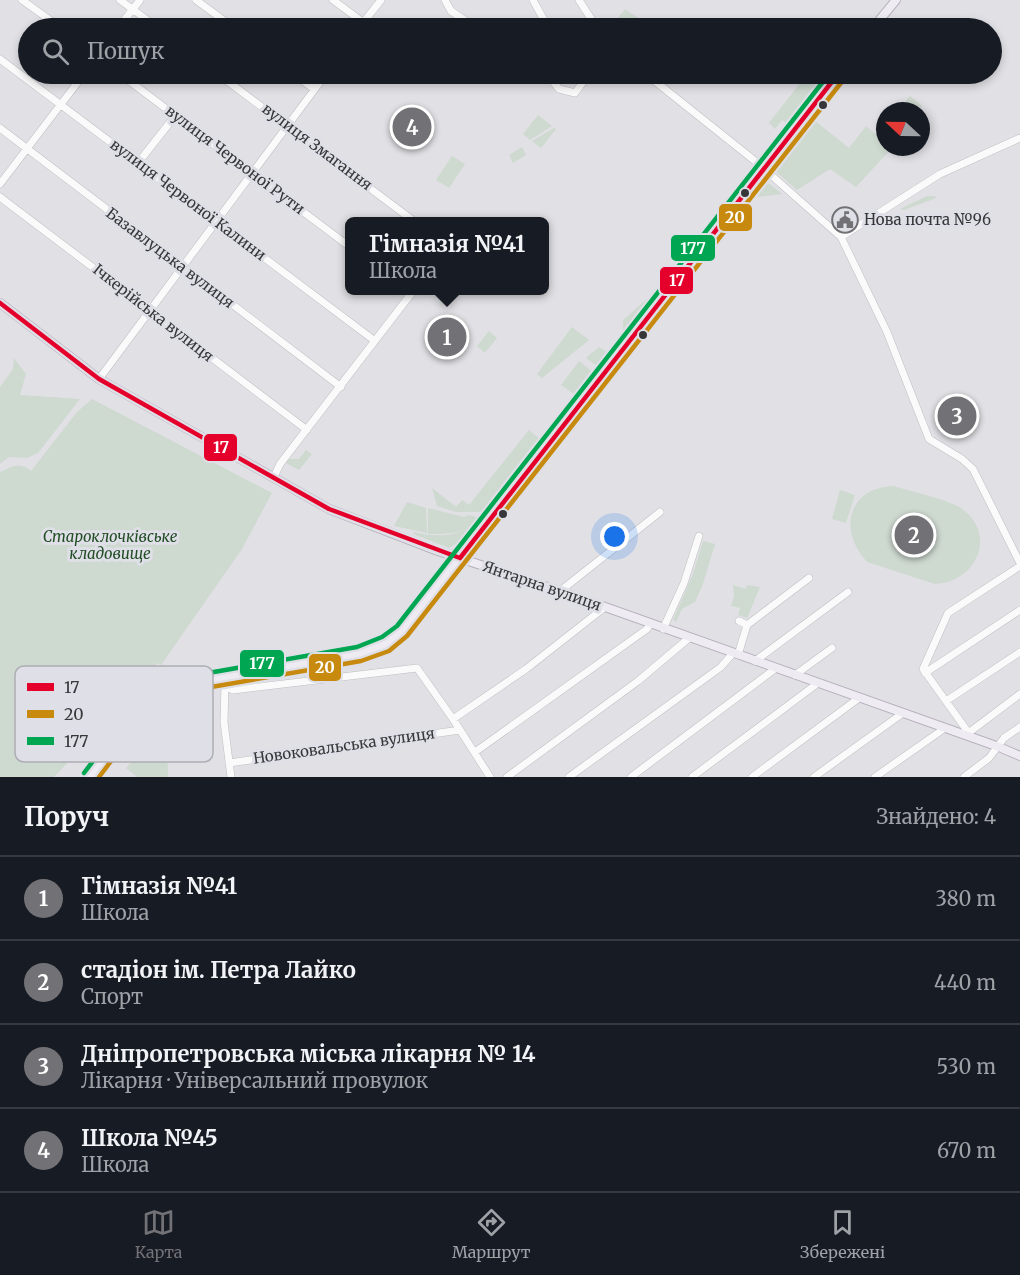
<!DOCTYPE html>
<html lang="uk">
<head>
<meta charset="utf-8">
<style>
  :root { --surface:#171b24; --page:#242831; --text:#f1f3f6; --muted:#9ea1a6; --line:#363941; --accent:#727276 }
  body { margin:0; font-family:Merriweather,serif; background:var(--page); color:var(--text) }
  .compass { position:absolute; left:876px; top:102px; width:54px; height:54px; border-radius:50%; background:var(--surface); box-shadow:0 3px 9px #0003; rotate:292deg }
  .you { position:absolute; left:615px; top:537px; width:21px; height:21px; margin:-15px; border:4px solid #fff; border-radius:50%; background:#1a73e8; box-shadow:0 0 0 9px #1a73e833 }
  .badge { display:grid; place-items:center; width:39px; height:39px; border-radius:50%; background:var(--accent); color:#fff; font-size:20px; font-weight:700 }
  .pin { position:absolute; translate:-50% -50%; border:3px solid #fff; box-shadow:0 2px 6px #0006 }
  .popup { position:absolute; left:345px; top:217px; width:204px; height:78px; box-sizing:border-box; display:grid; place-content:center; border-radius:9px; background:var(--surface); filter:drop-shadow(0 2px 4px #0005); font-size:20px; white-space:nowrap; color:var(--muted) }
  .popup b { font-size:22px; color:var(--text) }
  .popup::after { content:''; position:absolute; left:50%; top:100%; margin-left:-12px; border:12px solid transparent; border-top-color:var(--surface) }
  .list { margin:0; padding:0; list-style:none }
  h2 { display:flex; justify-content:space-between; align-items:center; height:78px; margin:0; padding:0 24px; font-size:26px }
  h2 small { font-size:20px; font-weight:400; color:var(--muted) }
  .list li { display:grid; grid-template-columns:39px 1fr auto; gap:18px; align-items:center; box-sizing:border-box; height:84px; padding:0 24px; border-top:2px solid var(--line) }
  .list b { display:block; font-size:22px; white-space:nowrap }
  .list p { margin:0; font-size:20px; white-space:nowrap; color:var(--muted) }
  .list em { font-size:20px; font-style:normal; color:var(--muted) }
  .icon { flex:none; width:33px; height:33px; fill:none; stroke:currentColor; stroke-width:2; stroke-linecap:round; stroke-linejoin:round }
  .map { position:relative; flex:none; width:1020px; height:777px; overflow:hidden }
  .search { position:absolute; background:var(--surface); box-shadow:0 3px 9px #0003; left:18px; right:18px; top:18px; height:66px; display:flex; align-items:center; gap:15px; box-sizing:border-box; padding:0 21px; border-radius:33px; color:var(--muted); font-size:22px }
  .sheet { height:414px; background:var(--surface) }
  nav { display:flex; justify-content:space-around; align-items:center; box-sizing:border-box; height:84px; border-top:2px solid var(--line); background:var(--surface); font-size:16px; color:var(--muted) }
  nav a { display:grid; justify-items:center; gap:3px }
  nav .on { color:var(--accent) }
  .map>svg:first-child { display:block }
  .green { fill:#ced9d0 }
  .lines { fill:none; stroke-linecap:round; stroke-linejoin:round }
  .minor-casing { stroke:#bfbfc3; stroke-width:8 }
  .major-casing { stroke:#b7b2be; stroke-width:10 }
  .minor { stroke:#fafafb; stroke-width:7 }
  .major { stroke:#efebf2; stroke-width:8 }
  .bus-1-casing { stroke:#dfdfe7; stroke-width:9 }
  .bus-2-casing { stroke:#dfdfe7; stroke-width:9 }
  .bus-3-casing { stroke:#dfdfe7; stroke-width:9 }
  .bus-1 { stroke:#e4002b; stroke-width:4.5 }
  .bus-2 { stroke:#c78a0e; stroke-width:4.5 }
  .bus-3 { stroke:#00a651; stroke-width:4.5 }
  .bus-dot { fill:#37373a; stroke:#dfdfe7; stroke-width:2 }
  .labels { text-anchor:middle; stroke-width:6; stroke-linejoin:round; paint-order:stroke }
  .street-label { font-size:15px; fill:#37373a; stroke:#dfdfe7 }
  .poi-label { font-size:15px; fill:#37373a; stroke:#dfdfe7; text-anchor:start }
  .park-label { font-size:15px; font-style:italic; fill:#224d25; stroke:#dfdfe7 }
  .key { fill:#dfdfe7; stroke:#adadb3; stroke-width:1.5 }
  .key-label { font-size:16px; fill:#37373a }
  .line-badge { stroke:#dfdfe7; stroke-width:2 }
  .badge-label { font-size:16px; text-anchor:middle; font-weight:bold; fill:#fff }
</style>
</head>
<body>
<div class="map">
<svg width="1020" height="777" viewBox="0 0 1020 777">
  <rect width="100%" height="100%" fill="#e1e1e5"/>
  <path class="green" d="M625,9L641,20L633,28H627L617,19Z
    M807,74H827L788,124L782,120L775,129L769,123Z
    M910,96L922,106L918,111H898Z
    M538,115L552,126L530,140L523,134Z
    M814,120L849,148L866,126L885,142V147L892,148L856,187L830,169L797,190L774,170Z
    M554,128L556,129L541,148L532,141Z
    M522,147L526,155L513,163L509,155Z
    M452,156L465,164L449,188L436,180Z
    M767,182L782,194L757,197L754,195L763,184Z
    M927,196H935L936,198L904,210L900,209Z
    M648,298V304L623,335V320Z
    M572,327L589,340L542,378L537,374Z
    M489,331L497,338L485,353L477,346Z
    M599,347L607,352L597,366L586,358Z
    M14,358L26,374L20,395L80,399L38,453L27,458L9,457L0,464V387L13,369Z
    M579,361L593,372L575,395L561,385Z
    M92,399L272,493L242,549L161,665L157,663C152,671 146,680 138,684C124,690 108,685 95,693L96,697L114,710L94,737L96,739L80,753L76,754L54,777H0V472C13,467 18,461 31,471L77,412Z
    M529,430L541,440L486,512H456L437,506L432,488L456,507L462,500L469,505Z
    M306,450L312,454L299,470L286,463L289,459H299Z
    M894,486C910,491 949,500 961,508C998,534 977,582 935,584L867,562C838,530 847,488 894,486Z
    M840,490L855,495L846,523L832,519Z
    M407,502L426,508L427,533L394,526Z
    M428,508L464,517L469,515L480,518C471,534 445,534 428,534Z
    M476,525L465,538L449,548L413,534L414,532C438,538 454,536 476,525Z
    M703,541L715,544L703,584L695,602L682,609L676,622L673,620L693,574Z
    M733,585L746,589L747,585L760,587L747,618L738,615L740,608L731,606L734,596Z
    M167,740L168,777H137L126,768L150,742L157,748Z"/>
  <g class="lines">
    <g class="minor-casing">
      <path id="minor" d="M22,0L61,28
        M120,0L158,28
        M196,0L234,28
        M333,0L364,23
        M445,0L451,11L476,28
        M533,0L544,20
        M579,0L597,28
        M118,28L140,0
        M359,28L381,0
        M0,59L375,341
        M120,74L350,247
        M218,74L415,222
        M294,74L314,89
        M547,74L559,89L575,93L589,74
        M646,74L755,161L841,237L887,332L929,439L962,459L973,469L1020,563
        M0,128L341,387
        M138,163L175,116
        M0,184L84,74
        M0,197L307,430
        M841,237L940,174L1020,138
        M99,379L326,74
        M274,477L280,464L414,290
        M563,592L564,588L660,512
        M747,625L809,578
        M663,629L684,583L699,536
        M738,655L747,625L739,621
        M755,661L848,592
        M925,673L1020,610
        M795,675L832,648
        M225,683L224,722L231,777
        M225,686L233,690L417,668L453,719L490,777
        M946,701L1020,652
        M453,719L526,669L605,607
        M968,732L923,669L948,613L1020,566
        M967,734L1020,694
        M475,752L647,629L650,624
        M229,763L460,730
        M507,777L638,681L689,638
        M569,777L721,667L733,653
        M631,777L776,668
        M692,777L818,683
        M752,777L859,698
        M814,777L903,713
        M875,777L945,728
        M964,777L989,758L1004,738L1020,727"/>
    </g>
    <g class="major-casing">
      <path id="major" d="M873,28L896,0
        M0,303L99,379L329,509L438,551L563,592L999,747L1020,756
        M90,777C108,753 133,713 157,696C167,689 180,686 192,683L359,654L386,644L402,631L838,74"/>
    </g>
    <use href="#minor" class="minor"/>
    <use href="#major" class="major"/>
    <g class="bus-1-casing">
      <path id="bus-1" d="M0,303L99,379L329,509L460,558
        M460,558L838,74"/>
    </g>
    <g class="bus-2-casing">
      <path id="bus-2" d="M99,777L136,728L153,709L168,698L194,690L361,661L389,651L407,636L844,79"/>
    </g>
    <g class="bus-3-casing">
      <path id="bus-3" d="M84,773L133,708L152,690L162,685L191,676L357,647L382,637L397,626L829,74"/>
    </g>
    <use href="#bus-1" class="bus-1"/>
    <use href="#bus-2" class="bus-2"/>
    <use href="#bus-3" class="bus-3"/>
  </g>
  <defs>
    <g id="civic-ring" transform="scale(1.35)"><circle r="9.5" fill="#dfdfe7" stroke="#727276" stroke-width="1.5"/><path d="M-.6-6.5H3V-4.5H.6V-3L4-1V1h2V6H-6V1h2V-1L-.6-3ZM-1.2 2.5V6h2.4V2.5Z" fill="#727276"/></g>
  </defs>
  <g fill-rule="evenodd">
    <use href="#civic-ring" x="845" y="220"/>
  </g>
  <g class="bus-dot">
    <circle cx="823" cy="105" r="5"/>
    <circle cx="745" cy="193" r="5"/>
    <circle cx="643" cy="335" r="5"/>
    <circle cx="503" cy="514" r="5"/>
  </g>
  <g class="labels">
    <g class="street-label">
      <text transform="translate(317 147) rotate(37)" y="5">вулиця Змагання</text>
      <text transform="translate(235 160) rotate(37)" y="5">вулиця Червоної Рути</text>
      <text transform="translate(188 200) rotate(37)" y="5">вулиця Червоної Калини</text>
      <text transform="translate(170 258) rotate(37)" y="5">Базавлуцька вулиця</text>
      <text transform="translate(153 313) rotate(38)" y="5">Ічкерійська вулиця</text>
      <text transform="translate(542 586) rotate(19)" y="5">Янтарна вулиця</text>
      <text transform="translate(344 746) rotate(-8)" y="5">Новоковальська вулиця</text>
    </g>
    <g class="poi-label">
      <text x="864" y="225">Нова почта №96</text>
    </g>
    <g class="park-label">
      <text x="110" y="542">Староклочківське<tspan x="110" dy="17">кладовище</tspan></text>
    </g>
  </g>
  <rect x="15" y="666" width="198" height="96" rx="9" class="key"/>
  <rect x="27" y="683" width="27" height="8" fill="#e4002b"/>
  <rect x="27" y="710" width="27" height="8" fill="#c78a0e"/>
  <rect x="27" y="737" width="27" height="8" fill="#00a651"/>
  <g class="key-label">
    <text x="64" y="693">17</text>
    <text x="64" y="720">20</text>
    <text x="64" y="747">177</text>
  </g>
  <g class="line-badge">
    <rect x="718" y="203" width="35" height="29" rx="6" fill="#c78a0e"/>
    <rect x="670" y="234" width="46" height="28" rx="6" fill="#00a651"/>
    <rect x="659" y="266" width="35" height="29" rx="6" fill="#e4002b"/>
    <rect x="203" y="433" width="35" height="29" rx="6" fill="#e4002b"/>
    <rect x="239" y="649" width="46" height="29" rx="6" fill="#00a651"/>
    <rect x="308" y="653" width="34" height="29" rx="6" fill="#c78a0e"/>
  </g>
  <g class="badge-label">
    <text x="735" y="223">20</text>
    <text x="693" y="254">177</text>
    <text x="677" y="286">17</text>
    <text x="221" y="453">17</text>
    <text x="262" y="669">177</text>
    <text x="325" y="673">20</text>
  </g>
</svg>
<svg class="compass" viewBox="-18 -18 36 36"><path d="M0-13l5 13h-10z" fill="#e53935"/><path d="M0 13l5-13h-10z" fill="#9ea1a6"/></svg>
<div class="you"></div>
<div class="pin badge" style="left:447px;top:337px">1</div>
<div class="popup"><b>Гімназія №41</b>Школа</div>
<div class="pin badge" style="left:914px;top:535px">2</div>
<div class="pin badge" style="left:957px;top:416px">3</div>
<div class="pin badge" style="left:412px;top:127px">4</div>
<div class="search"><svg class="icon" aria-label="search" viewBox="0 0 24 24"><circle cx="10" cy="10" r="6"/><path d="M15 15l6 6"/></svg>Пошук</div>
</div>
<section class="sheet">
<h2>Поруч<small>Знайдено: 4</small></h2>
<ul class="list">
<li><span class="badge">1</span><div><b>Гімназія №41</b><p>Школа</p></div><em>380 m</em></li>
<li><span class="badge">2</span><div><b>стадіон ім. Петра Лайко</b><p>Спорт</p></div><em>440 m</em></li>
<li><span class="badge">3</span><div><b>Дніпропетровська міська лікарня № 14</b><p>Лікарня · Універсальний провулок</p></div><em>530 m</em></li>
<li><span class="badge">4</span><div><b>Школа №45</b><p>Школа</p></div><em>670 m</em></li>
</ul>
</section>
<nav>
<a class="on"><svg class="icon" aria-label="map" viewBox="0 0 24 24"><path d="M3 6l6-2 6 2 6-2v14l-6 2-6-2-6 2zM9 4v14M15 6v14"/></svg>Карта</a>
<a><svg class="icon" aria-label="directions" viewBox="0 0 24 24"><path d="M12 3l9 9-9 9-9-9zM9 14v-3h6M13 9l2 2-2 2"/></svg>Маршрут</a>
<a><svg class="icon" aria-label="saved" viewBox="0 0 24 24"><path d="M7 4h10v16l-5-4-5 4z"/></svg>Збережені</a>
</nav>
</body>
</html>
